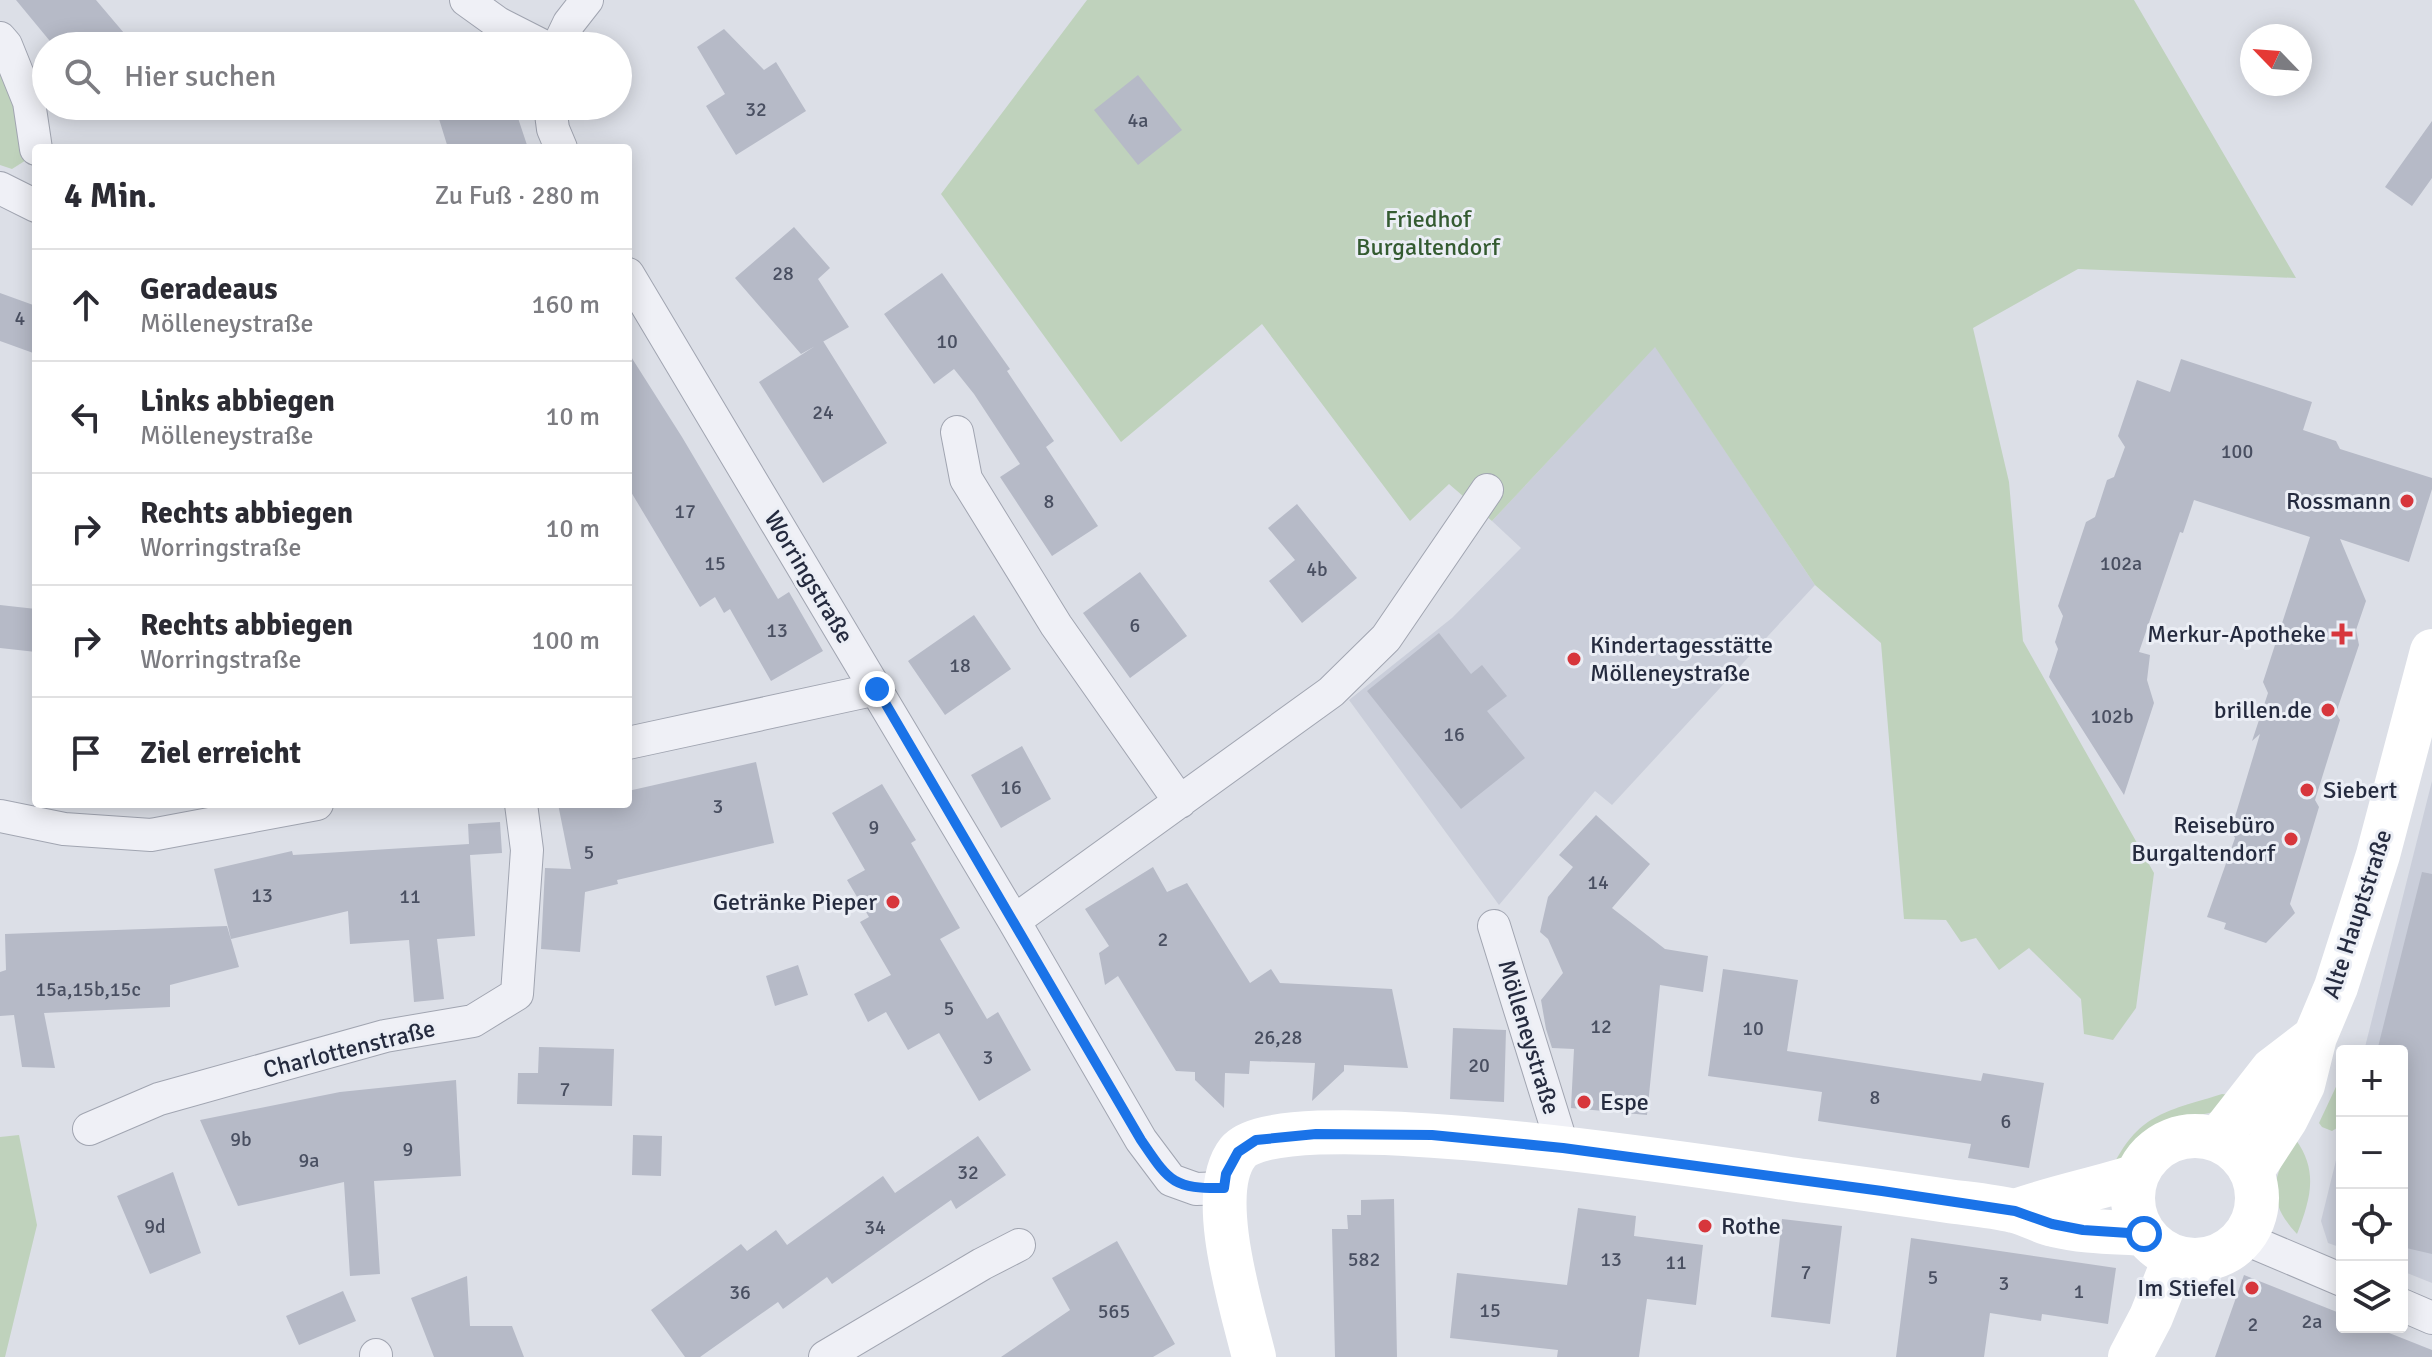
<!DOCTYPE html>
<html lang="de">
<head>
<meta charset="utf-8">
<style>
  :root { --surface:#fff; --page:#f7f7f7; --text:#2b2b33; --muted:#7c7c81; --line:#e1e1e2 }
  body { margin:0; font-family:Signika,sans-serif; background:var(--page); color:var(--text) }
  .controls { position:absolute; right:24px; bottom:24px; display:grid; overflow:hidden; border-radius:8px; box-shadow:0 4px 20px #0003 }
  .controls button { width:72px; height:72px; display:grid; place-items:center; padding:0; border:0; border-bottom:2px solid var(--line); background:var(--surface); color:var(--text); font:40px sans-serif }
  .compass { position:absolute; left:2240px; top:24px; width:72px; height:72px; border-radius:50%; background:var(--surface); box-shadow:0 4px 20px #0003; rotate:295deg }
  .stop { position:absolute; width:24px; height:24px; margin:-18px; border:6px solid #1a73e8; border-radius:50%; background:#fff }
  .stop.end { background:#1a73e8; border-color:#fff; box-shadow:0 2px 8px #0008 }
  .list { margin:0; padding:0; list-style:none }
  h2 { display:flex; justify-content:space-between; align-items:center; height:104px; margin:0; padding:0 32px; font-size:34px }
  h2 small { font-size:26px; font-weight:400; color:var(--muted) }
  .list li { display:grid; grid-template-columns:52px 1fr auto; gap:24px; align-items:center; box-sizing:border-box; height:112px; padding:0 32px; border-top:2px solid var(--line) }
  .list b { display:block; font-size:30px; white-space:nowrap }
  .list p { margin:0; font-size:26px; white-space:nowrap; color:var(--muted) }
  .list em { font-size:26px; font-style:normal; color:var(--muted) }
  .icon { flex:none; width:44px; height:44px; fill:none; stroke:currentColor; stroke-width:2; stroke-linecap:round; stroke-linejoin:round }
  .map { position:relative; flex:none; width:2432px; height:1357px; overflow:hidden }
  .search { position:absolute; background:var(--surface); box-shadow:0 4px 20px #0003; left:32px; top:32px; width:600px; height:88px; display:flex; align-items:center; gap:20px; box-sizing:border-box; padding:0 28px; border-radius:44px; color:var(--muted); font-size:30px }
  .panel { position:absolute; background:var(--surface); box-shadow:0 4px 20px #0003; left:32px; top:144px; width:600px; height:664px; border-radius:8px }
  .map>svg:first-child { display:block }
  .built { fill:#caceda }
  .green { fill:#bfd2bc }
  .building { fill:#b6bac7 }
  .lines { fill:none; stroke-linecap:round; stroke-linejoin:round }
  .minor-casing { stroke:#a1a5b1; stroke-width:34 }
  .minor { stroke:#eff0f6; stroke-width:32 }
  .secondary { stroke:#fff; stroke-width:44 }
  .route { stroke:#1a73e8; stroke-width:10 }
  .poi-dot { fill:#d7363c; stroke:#ebeef5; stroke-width:3 }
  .labels { text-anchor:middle; stroke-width:6; stroke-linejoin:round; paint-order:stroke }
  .number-label { font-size:20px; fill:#494f61 }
  .park-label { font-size:24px; fill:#345b31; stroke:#ebeef5 }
  .poi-label { font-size:24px; fill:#252b3f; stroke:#ebeef5; text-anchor:end }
  .street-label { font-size:24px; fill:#252b3f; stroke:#ebeef5 }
</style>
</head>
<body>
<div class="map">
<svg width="2432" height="1357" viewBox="0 0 2432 1357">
  <rect width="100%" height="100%" fill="#dcdfe7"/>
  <path class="built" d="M1655,346L1815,585L1612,805L1595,791L1499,905L1349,700L1452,618L1521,548L1492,521Z
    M2432,781V1283L2402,1271V1051H2364Z
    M2342,1136V1248L2328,1243L2321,1221Z"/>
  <path class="green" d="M1087,0H2134L2296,278L2078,269L1973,328L2009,482L2023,641L2154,873L2136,1008L2113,1040L2084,1034L2081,999L2029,948L1999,970L1976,938L1961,942L1946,920L1904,919L1881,643L1815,585L1655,347L1492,521L1449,484L1410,521L1262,324L1121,442L941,194Z
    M0,47L31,157L12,169L0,165Z
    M2342,1074V1125L2332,1131L2322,1127L2319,1123Z
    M2222,1094L2231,1095L2224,1109C2202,1116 2176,1117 2157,1129C2140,1140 2130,1156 2113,1166C2140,1112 2169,1111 2222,1094Z
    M19,1135L37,1225L5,1357H0V1137Z
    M2296,1140C2319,1172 2310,1200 2297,1234C2265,1200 2272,1175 2296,1140Z"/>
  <path class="building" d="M16,0H96L135,46H54Z
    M724,29L764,70L776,62L806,111L736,155L706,106L725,94L697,47Z
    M1138,75L1182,130L1138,165L1094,110Z
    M435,106H514L528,148H448Z
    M2432,121V178L2412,206L2385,187Z
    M794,227L830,268L818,279L849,327L801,354L735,278Z
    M942,273L1010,369L1007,371L1054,441L1046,447L1098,526L1052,556L1000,477L1020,464L974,394L954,369L934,384L884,314Z
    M0,293L36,306V354L0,341Z
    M823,341L887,443L823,483L759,382Z
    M628,352L682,437L778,599L789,592L823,651L771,681L730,609L724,613L715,597L700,607L628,487Z
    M2181,359L2312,402L2303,430L2336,441L2340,449L2432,478V489L2409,562L2340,539L2366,601L2356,630L2359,645L2336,713L2340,720L2315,800L2319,807L2290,904L2295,913L2266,943L2224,929L2226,923L2207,917L2235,838L2231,830L2260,734L2252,741L2268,693L2263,682L2310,537L2194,500L2183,533L2180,532L2139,652L2150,655L2147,680L2154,703L2124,795L2049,677L2058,649L2055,642L2063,616L2058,606L2086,522L2095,517L2107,480L2114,477L2125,447L2118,436L2137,380L2170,392Z
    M1297,504L1357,578L1302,623L1269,581L1295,560L1268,528Z
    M1140,572L1187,636L1130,678L1083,613Z
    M0,605L36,609V652L0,648Z
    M974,615L1011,669L945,715L908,661Z
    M1439,633L1471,674L1482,665L1507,696L1487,711L1525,758L1461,809L1367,691Z
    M1022,746L1051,799L1001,828L971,775Z
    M756,762L774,843L617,880L618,884L585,892L580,952L541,949L545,868L571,869L558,804H628V791Z
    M882,784L916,840L911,843L960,928L940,939L987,1019L998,1012L1031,1070L979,1101L939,1033L908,1050L886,1012L868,1022L854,994L891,975L860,922L869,917L847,880L865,870L832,813Z
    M1596,815L1650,864L1612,908L1665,949L1708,956L1703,992L1660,985L1647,1115L1571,1108L1574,1049L1552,1048L1546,1029L1541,1000L1563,973L1548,939L1540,932L1548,897L1573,867L1559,855Z
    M500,822L502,853L470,855L475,936L437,939L444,999L414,1002L409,940L350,944L348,911L231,939L214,869L292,851L293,855L469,844L468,824Z
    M1153,867L1167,892L1187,883L1250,983L1271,969L1280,983L1392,989L1408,1068L1344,1065V1071L1312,1101L1315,1063L1250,1061L1249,1074L1225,1073L1224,1108L1195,1080V1072L1176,1071L1118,976L1105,985L1099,953L1109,946L1085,909Z
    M2422,872L2432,874V1254L2402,1247V1051H2377Z
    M227,926L239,967L170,985V1007L44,1013L55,1068L22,1067L14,1015L0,1016V972L6,970L5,934Z
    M798,965L808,995L775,1006L766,976Z
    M1723,969L1798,980L1787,1051L1981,1081L1983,1073L2044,1083L2029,1168L1968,1158L1971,1144L1818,1121L1822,1092L1708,1076Z
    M1453,1028L1506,1030L1504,1102L1450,1099Z
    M539,1047L614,1049L612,1106L517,1104L518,1073H538Z
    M456,1080L461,1176L374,1181L380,1274L350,1276L344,1182L238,1206L200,1120L340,1092Z
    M633,1135L662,1136L661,1176L632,1175Z
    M978,1136L1006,1175L956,1209L951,1200L832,1284L827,1277L783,1309L778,1302L700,1357H685L651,1310L741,1244L747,1251L776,1230L787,1245L883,1176L895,1193Z
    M173,1172L201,1253L150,1274L117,1196Z
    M1394,1199L1397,1357H1335L1332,1229H1348L1347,1215H1361V1200Z
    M1578,1208L1636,1216L1634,1236L1703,1245L1696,1305L1647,1299L1639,1357H1557L1558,1350L1450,1338L1457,1273L1567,1285Z
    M1782,1219L1842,1226L1830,1324L1771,1317Z
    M1911,1238L2116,1268L2108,1324L2042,1314L2041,1321L1990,1313L1984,1357H1896Z
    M1117,1241L1175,1344L1153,1357H1001L1070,1310L1052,1278Z
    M2244,1275L2342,1314V1327H2374L2432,1350V1357H2215Z
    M467,1276L470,1326H512L524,1357H434L411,1298Z
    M343,1291L356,1321L299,1345L286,1316Z"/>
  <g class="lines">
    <g class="minor-casing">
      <path id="minor" d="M466,0L498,23L543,46
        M0,38L6,45L29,102L36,149
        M558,46L569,23L587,0
        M550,106L553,129L561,148
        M0,188L36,206
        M628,274L1014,921L1141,1140L1171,1180L1196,1189L1224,1188
        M957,432L966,479L1056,625L1180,802
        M628,743L877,689
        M0,816L64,829L151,835L317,804
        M1014,921L1331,692L1386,638L1487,490
        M1494,926L1563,1148
        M89,1129L159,1099L385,1036L473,1021L517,994L527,850L521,804
        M2243,1238L2342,1280
        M2402,1305L2432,1318
        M376,1355V1357
        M825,1357L982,1264L1019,1245"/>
    </g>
    <use href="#minor" class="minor"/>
    <path class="secondary" d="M2133 1198a62 62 0 1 1 124 0a62 62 0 1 1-124 0Z
      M2218,1139L2272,1070L2315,1037
      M2252,1171L2286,1119L2303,1085L2315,1037L2336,987L2378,855L2432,651
      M2015,1211C2055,1197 2096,1189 2137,1176
      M1254,1357C1242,1308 1205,1193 1238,1152C1282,1098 1724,1170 1805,1181C1853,1187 1901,1194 1948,1201C1970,1204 1993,1206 2014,1211C2028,1214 2040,1222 2054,1225C2083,1232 2114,1232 2144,1234
      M2130,1357L2151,1317L2175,1257"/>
  </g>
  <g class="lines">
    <path class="route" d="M877,689L1141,1140C1169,1181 1172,1189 1224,1188L1226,1174L1238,1152L1256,1140L1316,1134L1432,1135L1563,1148L1882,1191L2015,1211L2052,1224L2083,1230L2144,1234"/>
  </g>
  <g class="poi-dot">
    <circle cx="2407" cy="501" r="8"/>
    <path d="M2338 622h8v8h8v8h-8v8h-8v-8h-8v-8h8z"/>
    <circle cx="1574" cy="659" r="8"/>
    <circle cx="2328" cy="710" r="8"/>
    <circle cx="2307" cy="790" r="8"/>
    <circle cx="2291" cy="839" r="8"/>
    <circle cx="893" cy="902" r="8"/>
    <circle cx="1584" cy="1102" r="8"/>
    <circle cx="1705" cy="1226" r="8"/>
    <circle cx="2252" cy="1288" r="8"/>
  </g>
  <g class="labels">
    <g class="number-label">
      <text x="756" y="116">32</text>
      <text x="1138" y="127">4a</text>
      <text x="783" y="280">28</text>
      <text x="20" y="325">4</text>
      <text x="947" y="348">10</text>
      <text x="823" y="419">24</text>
      <text x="2237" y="458">100</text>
      <text x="1049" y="508">8</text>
      <text x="685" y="518">17</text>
      <text x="715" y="570">15</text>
      <text x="2121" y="570">102a</text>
      <text x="1317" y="576">4b</text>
      <text x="1135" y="632">6</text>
      <text x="777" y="637">13</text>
      <text x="960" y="672">18</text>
      <text x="2112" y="723">102b</text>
      <text x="1454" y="741">16</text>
      <text x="1011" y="794">16</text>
      <text x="718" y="813">3</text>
      <text x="874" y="834">9</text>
      <text x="589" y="859">5</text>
      <text x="1598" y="889">14</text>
      <text x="262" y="902">13</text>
      <text x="410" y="903">11</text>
      <text x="1163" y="946">2</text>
      <text x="88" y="996">15a,15b,15c</text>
      <text x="949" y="1015">5</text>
      <text x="1601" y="1033">12</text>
      <text x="1753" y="1035">10</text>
      <text x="1278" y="1044">26,28</text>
      <text x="988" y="1064">3</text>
      <text x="1479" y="1072">20</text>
      <text x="565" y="1096">7</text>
      <text x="1875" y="1104">8</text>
      <text x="2006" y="1128">6</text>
      <text x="241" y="1146">9b</text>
      <text x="408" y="1156">9</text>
      <text x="309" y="1167">9a</text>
      <text x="968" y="1179">32</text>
      <text x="155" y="1233">9d</text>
      <text x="875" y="1234">34</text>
      <text x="1364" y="1266">582</text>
      <text x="1611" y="1266">13</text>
      <text x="1676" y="1269">11</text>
      <text x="1806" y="1279">7</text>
      <text x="1933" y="1284">5</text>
      <text x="2004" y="1290">3</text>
      <text x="2079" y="1298">1</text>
      <text x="740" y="1299">36</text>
      <text x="1490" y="1317">15</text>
      <text x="1114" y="1318">565</text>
      <text x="2312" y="1328">2a</text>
      <text x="2253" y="1331">2</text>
    </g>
    <g class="park-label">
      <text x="1428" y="227">Friedhof<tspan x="1428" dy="28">Burgaltendorf</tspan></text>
    </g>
    <g class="poi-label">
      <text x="2391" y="509">Rossmann</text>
      <text x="2326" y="642">Merkur-Apotheke</text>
      <text x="1590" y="653" text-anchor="start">Kindertagesstätte<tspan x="1590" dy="28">Mölleneystraße</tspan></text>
      <text x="2312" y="718">brillen.de</text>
      <text x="2323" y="798" text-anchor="start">Siebert</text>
      <text x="2275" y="833">Reisebüro<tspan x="2275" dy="28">Burgaltendorf</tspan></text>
      <text x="877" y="910">Getränke Pieper</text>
      <text x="1600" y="1110" text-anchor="start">Espe</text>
      <text x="1721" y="1234" text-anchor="start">Rothe</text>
      <text x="2236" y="1296">Im Stiefel</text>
    </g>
    <g class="street-label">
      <text transform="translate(809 577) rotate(59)" y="8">Worringstraße</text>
      <text transform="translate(2357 914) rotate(-72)" y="8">Alte Hauptstraße</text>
      <text transform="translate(1529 1037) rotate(73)" y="8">Mölleneystraße</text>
      <text transform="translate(349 1049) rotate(-14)" y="8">Charlottenstraße</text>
    </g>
  </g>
</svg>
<div class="controls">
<button>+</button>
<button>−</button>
<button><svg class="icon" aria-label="locate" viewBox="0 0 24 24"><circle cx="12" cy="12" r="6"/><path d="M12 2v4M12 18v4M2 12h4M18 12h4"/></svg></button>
<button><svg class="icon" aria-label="layers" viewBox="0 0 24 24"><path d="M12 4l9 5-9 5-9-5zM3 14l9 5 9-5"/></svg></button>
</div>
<svg class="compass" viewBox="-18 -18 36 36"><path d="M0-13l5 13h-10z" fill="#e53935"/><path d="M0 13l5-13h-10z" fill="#7c7c81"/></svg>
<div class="stop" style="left:2144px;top:1234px"></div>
<div class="stop end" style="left:877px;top:689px"></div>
<div class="search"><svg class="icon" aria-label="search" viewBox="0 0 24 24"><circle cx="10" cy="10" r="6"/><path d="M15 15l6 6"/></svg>Hier suchen</div>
<section class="panel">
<h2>4 Min.<small>Zu Fuß · 280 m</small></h2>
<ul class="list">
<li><svg class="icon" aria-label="ahead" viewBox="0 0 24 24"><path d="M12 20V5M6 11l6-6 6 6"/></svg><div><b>Geradeaus</b><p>Mölleneystraße</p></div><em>160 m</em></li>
<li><svg class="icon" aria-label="left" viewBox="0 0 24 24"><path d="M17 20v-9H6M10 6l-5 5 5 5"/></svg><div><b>Links abbiegen</b><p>Mölleneystraße</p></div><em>10 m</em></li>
<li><svg class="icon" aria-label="right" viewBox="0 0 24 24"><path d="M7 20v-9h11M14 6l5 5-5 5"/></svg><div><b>Rechts abbiegen</b><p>Worringstraße</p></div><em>10 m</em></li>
<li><svg class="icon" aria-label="right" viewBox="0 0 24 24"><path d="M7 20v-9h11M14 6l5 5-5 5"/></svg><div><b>Rechts abbiegen</b><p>Worringstraße</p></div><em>100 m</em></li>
<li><svg class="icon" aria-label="arrive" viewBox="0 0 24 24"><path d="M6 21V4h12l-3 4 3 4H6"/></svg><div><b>Ziel erreicht</b></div></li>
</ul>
</section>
</div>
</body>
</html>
